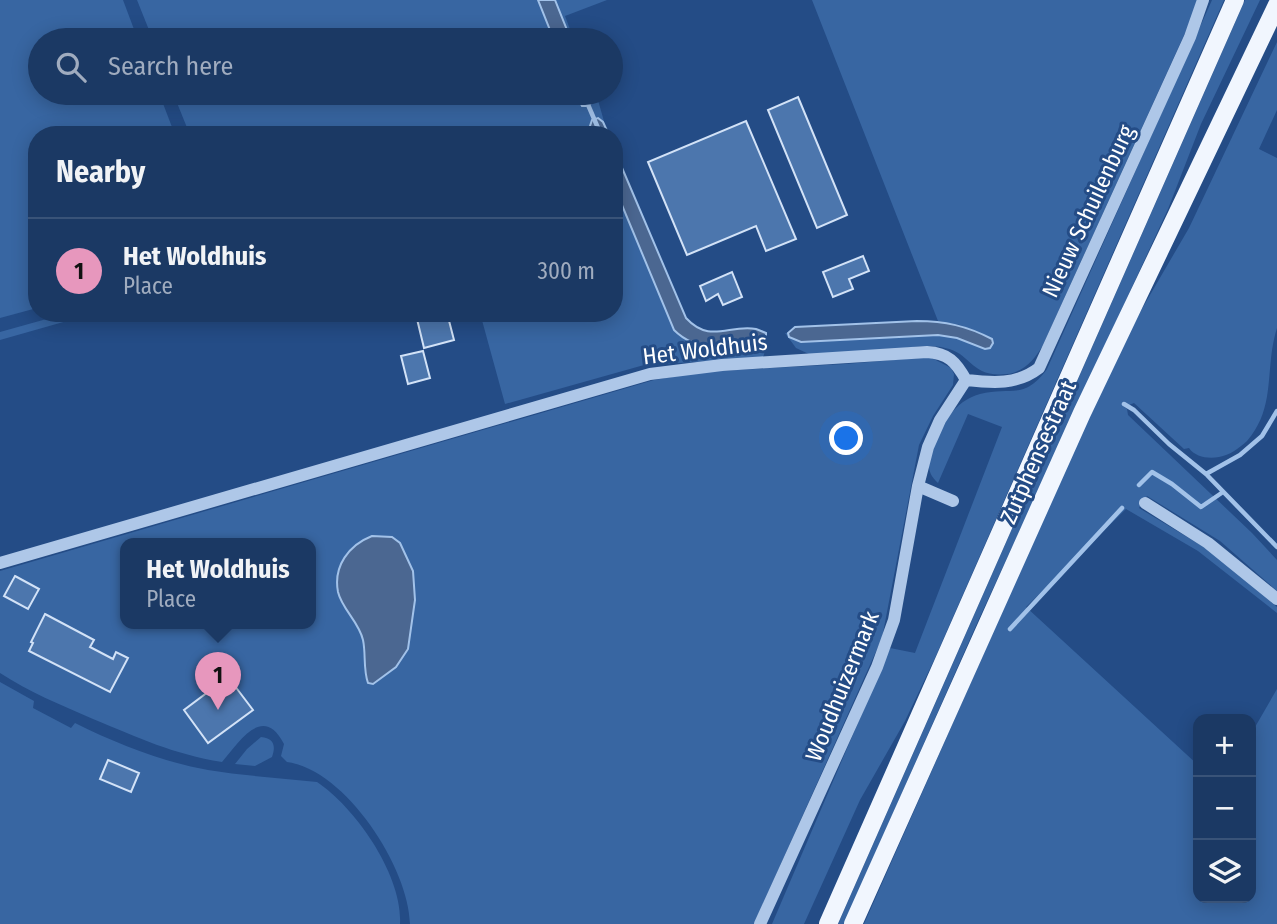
<!DOCTYPE html>
<html lang="en">
<head>
<meta charset="utf-8">
<style>
  :root { --surface:#1b3964; --page:#28446d; --text:#f1f3f6; --muted:#a0acbf; --line:#395378; --accent:#e797bd }
  body { margin:0; font-family:"Fira Sans Condensed",sans-serif; background:var(--page); color:var(--text) }
  .controls { position:absolute; right:21px; bottom:21px; display:grid; overflow:hidden; border-radius:14px; box-shadow:0 4px 18px #0003 }
  .controls button { width:63px; height:63px; display:grid; place-items:center; padding:0; border:0; border-bottom:2px solid var(--line); background:var(--surface); color:var(--text); font:35px sans-serif }
  .you { position:absolute; left:847px; top:439px; width:24px; height:24px; margin:-18px; border:5px solid #fff; border-radius:50%; background:#1a73e8; box-shadow:0 0 0 10px #1a73e833 }
  .badge { display:grid; place-items:center; width:46px; height:46px; border-radius:50%; background:var(--accent); color:#111; font-size:23px; font-weight:700 }
  .pin { position:absolute; translate:-50% -58px; filter:drop-shadow(0 2px 4px #0008) }
  .pin::after { content:''; position:absolute; top:37px; width:24px; height:21px; background:inherit; clip-path:polygon(0 0,100% 0,50% 100%) }
  .popup { position:absolute; left:120px; top:538px; width:196px; height:91px; box-sizing:border-box; display:grid; place-content:center; border-radius:14px; background:var(--surface); filter:drop-shadow(0 2px 5px #0005); font-size:23px; white-space:nowrap; color:var(--muted) }
  .popup b { font-size:26px; color:var(--text) }
  .popup::after { content:''; position:absolute; left:50%; top:100%; margin-left:-14px; border:14px solid transparent; border-top-color:var(--surface) }
  .list { margin:0; padding:0; list-style:none }
  h2 { display:flex; justify-content:space-between; align-items:center; height:91px; margin:0; padding:0 28px; font-size:30px }
  h2 small { font-size:23px; font-weight:400; color:var(--muted) }
  .list li { display:grid; grid-template-columns:46px 1fr auto; gap:21px; align-items:center; box-sizing:border-box; height:105px; padding:0 28px; border-top:2px solid var(--line) }
  .list b { display:block; font-size:26px; white-space:nowrap }
  .list p { margin:0; font-size:23px; white-space:nowrap; color:var(--muted) }
  .list em { font-size:23px; font-style:normal; color:var(--muted) }
  .icon { flex:none; width:38px; height:38px; fill:none; stroke:currentColor; stroke-width:2; stroke-linecap:round; stroke-linejoin:round }
  .map { position:relative; flex:none; width:1277px; height:924px; overflow:hidden }
  .search { position:absolute; background:var(--surface); box-shadow:0 4px 18px #0003; left:28px; top:28px; width:595px; height:77px; display:flex; align-items:center; gap:18px; box-sizing:border-box; padding:0 24px; border-radius:38px; color:var(--muted); font-size:26px }
  .panel { position:absolute; background:var(--surface); box-shadow:0 4px 18px #0003; left:28px; top:126px; width:595px; height:196px; border-radius:28px }
  .map>svg:first-child { display:block }
  .green { fill:#3866a2; fill-rule:evenodd }
  .water { fill:#4b6791; stroke:#a2c2e9; stroke-width:2 }
  .lines { fill:none; stroke-linecap:round; stroke-linejoin:round }
  .stream { stroke:#a2c2e9; stroke-width:4.5 }
  .building { fill:#4c76ad; stroke:#d2e2f7; stroke-width:2 }
  .minor { stroke:#aec7e8; stroke-width:12 }
  .major { stroke:#f1f6fe; stroke-width:18 }
  .labels { text-anchor:middle; stroke-width:6; stroke-linejoin:round; paint-order:stroke }
  .street-label { font-size:23px; fill:#fff; stroke:#244c86 }
</style>
</head>
<body>
<div class="map">
<svg width="1277" height="924" viewBox="0 0 1277 924">
  <rect width="100%" height="100%" fill="#244c86"/>
  <path class="green" d="M0,0H123L138,40H40V93H159L175,135H37V308L0,318Z
    M137,0H538L554,40H153Z
    M555,0H607L565,16L574,40H571Z
    M812,0H1197L1190,22L1043,345C1035,359 1024,372 1007,374C970,378 972,353 945,348C930,344 913,347 897,349C868,351 839,353 811,355L796,348L785,333H788L789,337L801,342L934,335L957,338L985,349L990,348L993,343L992,339L960,325L938,321Z
    M1212,0H1224L935,658L905,721L860,800L804,924H772L890,648L915,653L1002,427L968,414L938,483C926,472 928,464 933,449C940,426 954,401 980,394C1010,386 1024,401 1047,369Z
    M1245,0H1260L1201,124L1168,209L978,621L844,924H838Z
    M1277,42V110L1259,149L1277,158V328C1264,369 1277,406 1247,441C1238,449 1230,455 1219,457C1208,459 1195,457 1189,448L1184,449L1134,403L1129,405L1125,403L1123,406L1127,409L1128,415L1252,533L1277,560V591L1220,541L1147,496L1139,508L1212,552L1277,607V613L1198,551L1126,509L1026,607L1198,765V898H1251V734L1277,689V924H864L1072,454L1136,319L1189,228Z
    M173,93H575L579,103L595,99L593,93H596L605,125L603,122H593L590,126L594,135H190Z
    M614,186L674,330L688,341L700,347L756,345L768,339L763,358L644,365L505,404L480,313H614Z
    M68,313H95L0,340V332Z
    M930,357L951,368L954,374L953,385L933,416L919,445L882,638L754,924H410C409,868 346,770 287,762L281,756L284,744C263,703 239,742 222,762C173,754 139,738 93,719C61,705 29,692 0,673V571L654,380L701,372L845,364ZM372,536L392,538L400,543L413,571L415,600L408,649L373,683L365,674L363,639L355,620ZM125,544H311V624H125Z
    M0,682L34,701L33,708L71,728L75,723C117,744 163,762 208,770C244,776 281,778 317,782C356,808 403,876 400,924H0Z
    M261,737C274,738 276,746 272,757L255,766L235,764L247,749Z"/>
  <path class="water" d="M538,0H555L571,40H554Z
    M575,93H593L595,101L586,106H582Z
    M598,118L603,122L609,135H594L590,126L592,120Z
    M614,149L686,318C710,344 729,324 756,329C759,330 763,332 766,333V339L760,344C730,349 697,353 674,330L614,186Z
    M917,321C945,321 967,326 992,339L993,343L990,348L985,349L957,338L938,335L801,342L789,337L788,333L795,327Z
    M372,536L392,537L400,543L413,571L415,600L408,649L396,667L373,684L368,683C363,669 366,654 363,640C359,622 342,609 338,592C333,566 349,545 372,536Z"/>
  <g class="lines">
    <path class="stream" d="M583,93L601,135
      M1124,404L1134,410L1169,444L1206,474L1277,547
      M1206,474L1240,455L1262,436L1277,411
      M1139,485L1152,472L1172,484L1201,507L1223,492
      M1010,629L1122,508"/>
  </g>
  <path class="building" d="M798,97L847,215L817,228L768,110Z
    M746,121L796,239L766,251L756,226L687,255L648,162Z
    M863,256L869,271L849,279L853,289L833,297L823,272Z
    M732,272L742,297L723,305L718,294L706,301L700,286Z
    M439,313H447L454,340L424,348L417,319Z
    M423,351L430,378L408,384L401,356Z
    M15,576L39,589L28,609L4,596Z
    M45,614L94,640L90,647L113,659L116,652L128,658L110,692L29,651L33,643L31,642Z
    M228,677L253,710L208,743L184,710Z
    M108,760L139,773L131,792L100,779Z"/>
  <g class="lines">
    <path class="minor" d="M966,380C993,383 1017,385 1039,368L1190,37L1203,0
      M918,486L953,501
      M1145,503L1208,543L1277,599
      M0,563L650,374L722,365L927,352C948,353 956,362 966,380
      M760,924L877,667L894,620L918,486L928,447L940,420L966,380"/>
    <path class="major" d="M828,924L1235,0
      M853,924L1082,413L1277,5"/>
  </g>
  <g class="labels">
    <g class="street-label">
      <text transform="translate(1088 211) rotate(-65)" y="8">Nieuw Schuilenburg</text>
      <text transform="translate(705 349) rotate(-7)" y="8">Het Woldhuis</text>
      <text transform="translate(1038 452) rotate(-66)" y="8">Zutphensestraat</text>
      <text transform="translate(842 686) rotate(-68)" y="8">Woudhuizermark</text>
    </g>
  </g>
</svg>
<div class="controls">
<button>+</button>
<button>−</button>
<button><svg class="icon" aria-label="layers" viewBox="0 0 24 24"><path d="M12 4l9 5-9 5-9-5zM3 14l9 5 9-5"/></svg></button>
</div>
<div class="you"></div>
<div class="pin badge" style="left:218px;top:710px">1</div>
<div class="popup"><b>Het Woldhuis</b>Place</div>
<div class="search"><svg class="icon" aria-label="search" viewBox="0 0 24 24"><circle cx="10" cy="10" r="6"/><path d="M15 15l6 6"/></svg>Search here</div>
<section class="panel">
<h2>Nearby<small></small></h2>
<ul class="list">
<li><span class="badge">1</span><div><b>Het Woldhuis</b><p>Place</p></div><em>300 m</em></li>
</ul>
</section>
</div>
</body>
</html>
